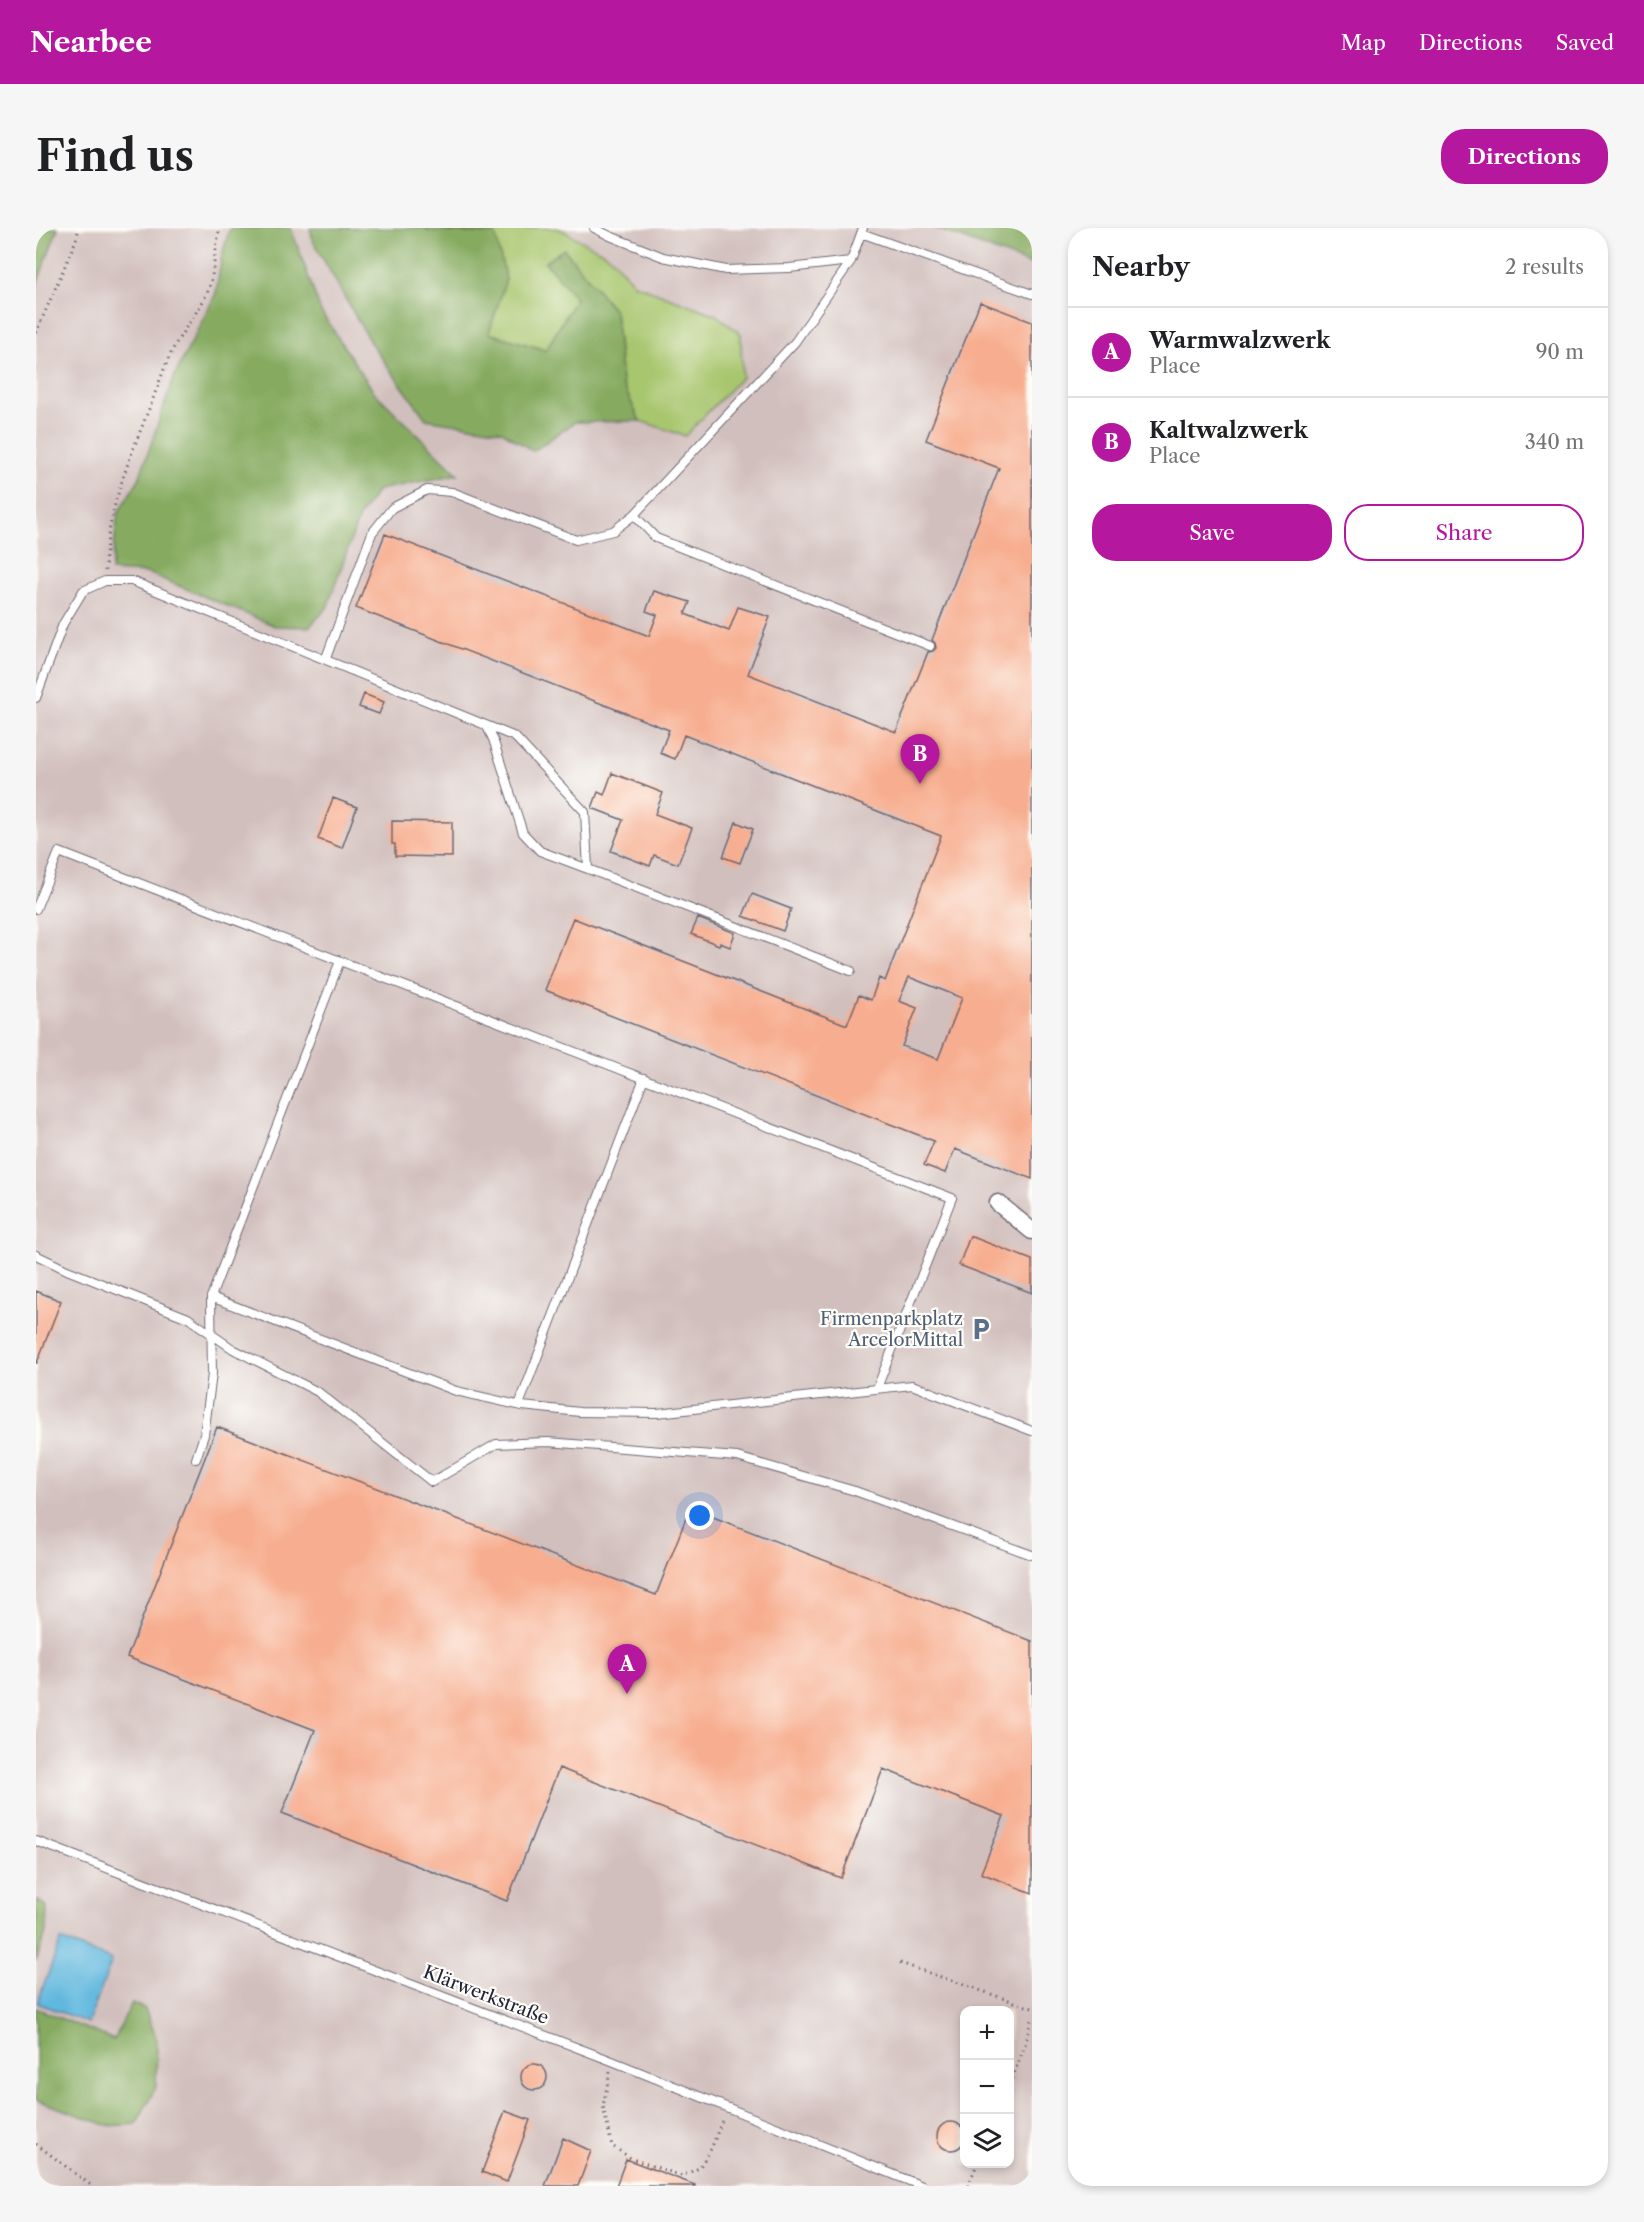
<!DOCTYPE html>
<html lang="en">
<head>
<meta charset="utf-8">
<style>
  :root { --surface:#fff; --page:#f6f6f6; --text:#202124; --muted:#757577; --line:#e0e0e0; --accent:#b5179e }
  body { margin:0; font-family:"Libre Caslon Text",serif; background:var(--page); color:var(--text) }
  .controls { position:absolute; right:18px; bottom:18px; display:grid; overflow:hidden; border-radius:12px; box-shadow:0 3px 9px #0003 }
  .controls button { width:54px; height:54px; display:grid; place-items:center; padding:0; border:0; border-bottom:2px solid var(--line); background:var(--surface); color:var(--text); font:30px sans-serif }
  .you { position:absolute; left:664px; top:1288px; width:21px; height:21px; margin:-15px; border:4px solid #fff; border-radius:50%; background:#1a73e8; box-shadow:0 0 0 9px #1a73e833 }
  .badge { display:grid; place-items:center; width:39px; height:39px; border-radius:50%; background:var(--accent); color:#fff; font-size:20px; font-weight:700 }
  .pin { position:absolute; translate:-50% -50px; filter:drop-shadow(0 2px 3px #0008) }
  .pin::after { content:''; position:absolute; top:32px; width:21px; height:18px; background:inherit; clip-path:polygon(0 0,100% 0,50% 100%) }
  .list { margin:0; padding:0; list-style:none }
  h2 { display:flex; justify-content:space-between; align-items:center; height:78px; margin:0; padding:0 24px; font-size:26px }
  h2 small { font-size:20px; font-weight:400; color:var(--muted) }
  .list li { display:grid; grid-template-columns:39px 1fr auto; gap:18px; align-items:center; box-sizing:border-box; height:90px; padding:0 24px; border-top:2px solid var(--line) }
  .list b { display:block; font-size:22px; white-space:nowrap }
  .list p { margin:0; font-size:20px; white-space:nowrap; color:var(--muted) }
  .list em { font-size:20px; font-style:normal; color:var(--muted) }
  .actions { display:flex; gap:12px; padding:18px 24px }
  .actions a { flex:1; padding:14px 0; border:2px solid var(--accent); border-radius:24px; text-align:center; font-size:21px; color:var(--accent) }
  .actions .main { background:var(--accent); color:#fff }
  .icon { flex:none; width:33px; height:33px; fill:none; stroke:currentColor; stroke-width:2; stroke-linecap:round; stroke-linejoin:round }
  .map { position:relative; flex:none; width:996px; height:1958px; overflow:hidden; border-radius:24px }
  header { display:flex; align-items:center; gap:36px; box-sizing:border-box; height:84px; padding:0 30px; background:var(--accent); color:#fff }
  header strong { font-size:28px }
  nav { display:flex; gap:33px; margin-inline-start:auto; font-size:21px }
  .intro { display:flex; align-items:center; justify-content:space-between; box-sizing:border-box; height:144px; padding:0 36px }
  h1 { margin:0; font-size:42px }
  .button { padding:15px 27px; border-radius:24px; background:var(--accent); color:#fff; font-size:21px; font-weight:700 }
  main { display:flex; gap:36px; padding:0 36px }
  aside { flex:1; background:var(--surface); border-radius:24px; box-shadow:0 3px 9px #0003 }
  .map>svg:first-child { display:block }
  .industrial { fill:#d1bfbd; fill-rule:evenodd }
  .green { fill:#a8c66e; stroke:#657454; stroke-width:1.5 }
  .forest { fill:#86ab61; stroke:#54664e; stroke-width:1.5 }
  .water { fill:#61b8de; stroke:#426d8c; stroke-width:1.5 }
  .building { fill:#f7ad8f; fill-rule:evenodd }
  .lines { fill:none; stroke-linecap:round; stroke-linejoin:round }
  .service-casing { stroke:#6d6873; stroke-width:10 }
  .minor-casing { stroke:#6d6873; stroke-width:19 }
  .path { stroke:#6d6873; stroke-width:3; stroke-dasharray:1.5 4.5; stroke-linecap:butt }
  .service { stroke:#fff; stroke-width:8 }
  .minor { stroke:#fff; stroke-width:16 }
  .labels { text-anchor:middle; stroke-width:4.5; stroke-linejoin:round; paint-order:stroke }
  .service-label { font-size:18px; fill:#4e5e75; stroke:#fdfcf7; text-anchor:end }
  .street-label { font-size:18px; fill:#22223b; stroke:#fdfcf7 }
</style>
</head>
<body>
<header>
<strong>Nearbee</strong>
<nav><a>Map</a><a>Directions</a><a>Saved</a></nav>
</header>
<div class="intro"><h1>Find us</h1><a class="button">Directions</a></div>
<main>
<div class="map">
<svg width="996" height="1958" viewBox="0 0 996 1958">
  <rect width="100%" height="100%" fill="#fdfcf7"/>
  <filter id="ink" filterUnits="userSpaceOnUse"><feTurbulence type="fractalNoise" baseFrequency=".0167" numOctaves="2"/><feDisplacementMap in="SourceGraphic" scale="12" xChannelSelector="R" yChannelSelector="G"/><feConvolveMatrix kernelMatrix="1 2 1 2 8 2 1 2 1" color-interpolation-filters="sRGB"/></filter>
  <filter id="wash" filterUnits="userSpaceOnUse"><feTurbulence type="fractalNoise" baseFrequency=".008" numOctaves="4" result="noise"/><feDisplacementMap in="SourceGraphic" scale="24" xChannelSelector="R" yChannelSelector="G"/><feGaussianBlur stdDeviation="1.35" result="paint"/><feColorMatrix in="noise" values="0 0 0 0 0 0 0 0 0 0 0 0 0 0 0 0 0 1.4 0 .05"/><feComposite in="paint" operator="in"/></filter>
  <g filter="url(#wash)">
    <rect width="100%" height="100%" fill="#f8ebdb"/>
    <path class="industrial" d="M22,0H194L186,27L180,65L138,149L103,251L82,285L75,343L112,345L239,398L291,380L323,289L342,262L422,246L338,164L285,84L255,0H274L277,13L334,114L390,191L466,203L497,223L539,194L604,193L649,207L680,87L598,56L574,28L522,0H996V1958H0V1872L73,1898L96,1775L78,1812L0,1780V1733L10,1704L11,1680L0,1672V58ZM928,1782H974V1936H928Z"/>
    <path class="green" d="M390,0H522L574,28L598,56L680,87L705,106L706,149L649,208L604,193L586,155L579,83L528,22L510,34L540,70L510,122L452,106L470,51L391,2Z"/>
    <path class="forest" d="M0,0H22L0,58Z
      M194,0H255L285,84L338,164L422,246L342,262L323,289L291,380L273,399L239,398L112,345L75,343L82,285L103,251L138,149L180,65L186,27Z
      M274,0H390L391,3L459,6L470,51L453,105L510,122L540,70L509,34L528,21L579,83L586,155L604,193L539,194L497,223L466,203L390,191L334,114L277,13Z
      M899,0H996V37Z
      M0,1672L11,1679L10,1704L0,1733Z
      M96,1775L109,1781L121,1812L120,1859L100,1896L73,1898L0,1872V1780L78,1812Z"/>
    <path class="water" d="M25,1712L76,1732L52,1795L1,1775Z"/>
    <g id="blocks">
      <path class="building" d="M944,74L996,94V951L919,921L909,945L888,937L898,913L509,762L537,690L811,797L823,767L835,772L843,750L849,753L905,608L648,507L639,531L624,525L633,502L320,380L349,306L613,408L621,387L610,383L618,363L654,374L649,386L693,403L702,379L734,389L712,446L860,504L892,424L897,423L900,420L899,415L896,412L963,240L890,212ZM873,749L926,770L902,831L866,818L881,780L863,773Z
        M328,466L348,474L343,486L323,479Z
        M576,545L627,565L619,586L656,600L642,636L618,627L614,638L575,623L587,592L556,580L562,564L568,567Z
        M297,570L321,579L306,620L282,611Z
        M356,593L416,594V629L359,628V616H356Z
        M700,594L717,601L704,635L687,629Z
        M716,666L755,681L747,703L707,688Z
        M662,690L699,705L694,719L684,715L683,717L655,706Z
        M934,1008L996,1032V1065L923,1037Z
        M0,1063L25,1073L1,1135H0Z
        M181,1199L620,1367L654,1280L996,1413V1665L945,1645L968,1588L847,1541L805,1650L523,1540L471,1673L246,1585L279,1502L91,1429Z
        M485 1849a13 13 0 1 1 26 0a13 13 0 1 1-26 0Z
        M469,1883L494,1892L471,1954L446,1944Z
        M901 1908a14 14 0 1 1 28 0a14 14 0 1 1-28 0Z
        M527,1910L555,1923L542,1958H509Z
        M590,1931L659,1957V1958H580Z"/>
    </g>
  </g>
  <g filter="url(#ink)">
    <use href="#blocks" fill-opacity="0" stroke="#6d6873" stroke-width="1.5"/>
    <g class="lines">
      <g class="service-casing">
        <path id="service" d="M558,0L574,8L627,29L690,42L753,40L815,33
          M827,0L815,33L759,114L598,287L620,310L894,418
          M825,5L996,66
          M290,430L336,305L356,280L391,262L416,264L540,312L577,303L598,287
          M0,470L27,396L47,363L69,353H96L479,509L549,584L552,641L815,743
          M451,499L457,511L487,605L504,623L552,641
          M0,681L23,624L916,970L841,1160
          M0,1027L31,1042L152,1090L197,1121L282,1164L396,1254L460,1216L512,1214L701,1229L819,1263L996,1327
          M175,1069L420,1163L486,1178L544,1184L621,1185L876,1157L996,1203
          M483,1177L608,850
          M160,1231L168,1207L176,1146L175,1069L304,733
          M0,1613L576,1833L886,1958"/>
      </g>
      <g class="minor-casing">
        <path id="minor" d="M962,975L996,1003"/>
      </g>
      <path class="path" d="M0,105L40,12L43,0
        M69,343C70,285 94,229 115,176C122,158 128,139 137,121C147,101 163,84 172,63C178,48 179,18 184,0
        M864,1735L996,1780
        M574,1844L567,1878L576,1918L596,1931L646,1948L663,1940L675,1921L687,1890
        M974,1856L990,1814L996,1788
        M0,1916L56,1958
        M932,1958L941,1936"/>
      <use href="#service" class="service"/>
      <use href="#minor" class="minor"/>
    </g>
  </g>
  <defs>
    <g id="parking-bare" transform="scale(1.8)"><path d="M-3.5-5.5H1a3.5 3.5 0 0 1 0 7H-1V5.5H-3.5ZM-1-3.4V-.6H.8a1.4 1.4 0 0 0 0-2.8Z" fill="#5c6f8a" stroke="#fdfcf7" stroke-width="2.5" paint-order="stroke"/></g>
  </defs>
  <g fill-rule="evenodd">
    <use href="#parking-bare" x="945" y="1101"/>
  </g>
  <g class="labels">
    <g class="service-label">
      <text x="927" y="1097">Firmenparkplatz<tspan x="927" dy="21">ArcelorMittal</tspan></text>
    </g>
    <g class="street-label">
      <text transform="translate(450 1767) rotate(21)" y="6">Klärwerkstraße</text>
    </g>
  </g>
</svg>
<div class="controls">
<button>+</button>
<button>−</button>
<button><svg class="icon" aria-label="layers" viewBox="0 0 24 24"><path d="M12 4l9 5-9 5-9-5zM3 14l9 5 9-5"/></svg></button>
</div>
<div class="you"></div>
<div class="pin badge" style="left:591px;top:1466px">A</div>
<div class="pin badge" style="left:884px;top:556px">B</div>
</div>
<aside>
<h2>Nearby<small>2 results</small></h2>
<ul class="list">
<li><span class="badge">A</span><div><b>Warmwalzwerk</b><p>Place</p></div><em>90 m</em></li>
<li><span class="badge">B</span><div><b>Kaltwalzwerk</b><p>Place</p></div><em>340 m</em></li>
</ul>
<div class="actions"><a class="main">Save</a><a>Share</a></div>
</aside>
</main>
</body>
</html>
